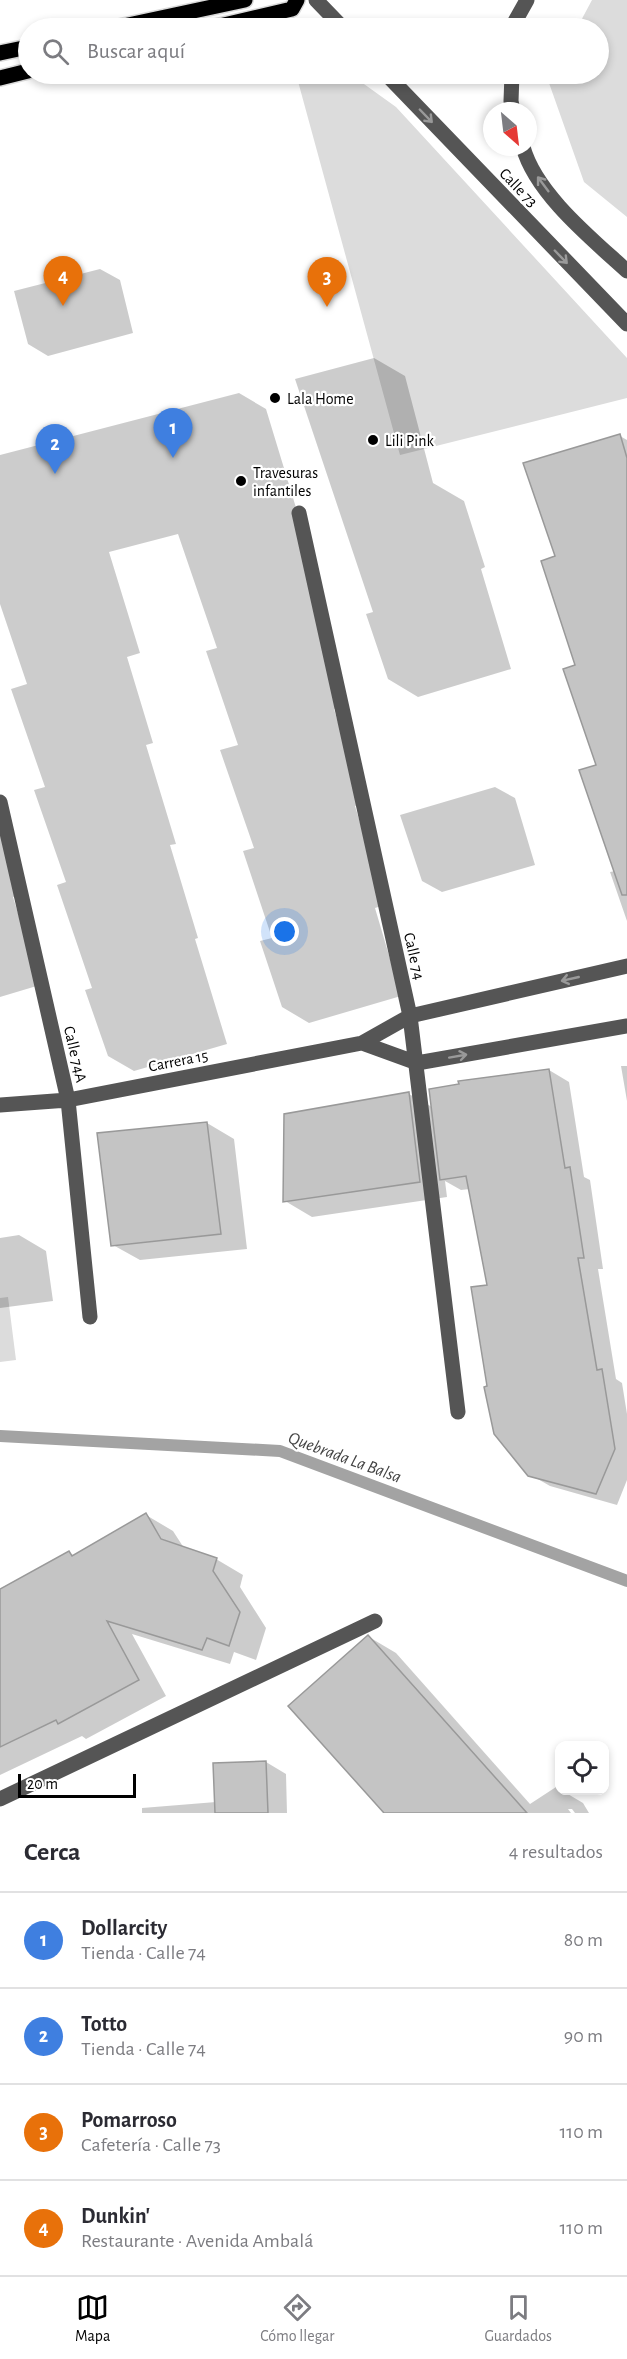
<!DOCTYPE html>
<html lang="es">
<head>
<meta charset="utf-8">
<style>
  :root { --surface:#fff; --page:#f2f2f3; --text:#2b2b33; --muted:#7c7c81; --line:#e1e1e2; --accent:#000 }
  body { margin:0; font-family:"Alegreya Sans",sans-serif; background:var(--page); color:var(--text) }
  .controls { position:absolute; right:18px; bottom:18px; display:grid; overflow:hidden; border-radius:12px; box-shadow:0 3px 9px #0003 }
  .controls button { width:54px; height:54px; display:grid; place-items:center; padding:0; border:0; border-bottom:2px solid var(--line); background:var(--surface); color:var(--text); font:30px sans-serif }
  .compass { position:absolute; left:483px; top:102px; width:54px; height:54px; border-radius:50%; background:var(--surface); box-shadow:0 3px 9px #0003; rotate:152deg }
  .scale { position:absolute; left:18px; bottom:15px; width:118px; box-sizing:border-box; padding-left:6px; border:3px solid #000; border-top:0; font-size:16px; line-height:21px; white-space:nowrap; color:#000; -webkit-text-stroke:4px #fff; paint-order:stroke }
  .you { position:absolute; left:285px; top:932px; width:21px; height:21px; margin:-15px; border:4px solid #fff; border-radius:50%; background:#1a73e8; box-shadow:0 0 0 9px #1a73e833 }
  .badge { display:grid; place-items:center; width:39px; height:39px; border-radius:50%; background:var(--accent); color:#fff; font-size:20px; font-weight:700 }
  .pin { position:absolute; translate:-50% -50px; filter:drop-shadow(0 2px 3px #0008) }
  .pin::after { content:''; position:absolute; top:32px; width:21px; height:18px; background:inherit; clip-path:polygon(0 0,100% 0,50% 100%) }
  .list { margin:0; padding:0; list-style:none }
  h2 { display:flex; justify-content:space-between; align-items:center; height:78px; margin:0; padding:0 24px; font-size:26px }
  h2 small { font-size:20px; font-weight:400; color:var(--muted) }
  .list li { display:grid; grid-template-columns:39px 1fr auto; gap:18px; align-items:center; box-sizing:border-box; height:96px; padding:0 24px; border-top:2px solid var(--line) }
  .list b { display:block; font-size:22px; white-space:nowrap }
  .list p { margin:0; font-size:20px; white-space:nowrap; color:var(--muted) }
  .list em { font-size:20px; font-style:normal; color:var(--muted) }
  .icon { flex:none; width:33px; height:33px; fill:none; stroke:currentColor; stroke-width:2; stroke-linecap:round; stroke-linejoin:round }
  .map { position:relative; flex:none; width:627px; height:1813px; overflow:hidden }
  .search { position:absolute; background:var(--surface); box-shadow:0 3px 9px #0003; left:18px; right:18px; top:18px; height:66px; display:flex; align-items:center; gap:15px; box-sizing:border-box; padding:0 21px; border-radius:33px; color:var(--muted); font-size:22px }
  .sheet { height:462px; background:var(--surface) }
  nav { display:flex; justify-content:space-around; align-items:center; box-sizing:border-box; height:84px; border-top:2px solid var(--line); background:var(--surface); font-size:16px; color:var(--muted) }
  nav a { display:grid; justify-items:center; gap:3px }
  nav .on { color:var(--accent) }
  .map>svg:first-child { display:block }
  .green { fill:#dcdcdc }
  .shadow { fill:#0003 }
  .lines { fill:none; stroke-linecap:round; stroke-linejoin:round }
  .stream { stroke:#a3a3a3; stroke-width:12 }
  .building { fill:#c4c4c4; stroke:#999; stroke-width:1.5 }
  .major-casing { stroke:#dbdbdb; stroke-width:18 }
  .minor { stroke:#555; stroke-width:15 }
  .major { stroke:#000; stroke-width:15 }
  .oneway { stroke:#999 }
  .poi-dot { fill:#000; stroke:#fff; stroke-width:2 }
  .labels { text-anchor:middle; stroke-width:4.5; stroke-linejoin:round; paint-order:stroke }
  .street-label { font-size:16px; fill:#000; stroke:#fff }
  .poi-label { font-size:16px; fill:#000; stroke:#fff; text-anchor:start }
  .water-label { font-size:18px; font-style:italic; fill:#444; stroke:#fff }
</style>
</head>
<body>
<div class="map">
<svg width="627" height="1813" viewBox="0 0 627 1813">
  <rect width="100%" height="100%" fill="#fff"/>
  <path class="green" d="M592,0H627V217L584,182L549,83L554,74H598V28H577Z
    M296,74H350L396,107L627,358V398L400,455Z
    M8,1297L16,1360L0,1362V1298Z"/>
  <path class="shadow" d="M100,269L120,280L133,333L48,356L28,344L14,291Z
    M374,358L405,376L433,483L464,501L485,567L481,569L511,669L418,697L388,679L366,614L373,612L295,379Z
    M239,393L266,409L325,603L347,705L334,709L362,804L355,806L385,905L375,908L401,996L309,1023L282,1007L260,941L272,938L243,851L254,848L220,750L238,745L206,651L217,648L178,534L109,552L140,653L127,657L153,743L146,745L176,844L170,845L198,938L195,939L227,1044L134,1071L108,1056L85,990L92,988L57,885L66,882L34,790L45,787L11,689L27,684L0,604V455Z
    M620,436L627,440V921L610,872L615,871L598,766L557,557Z
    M495,787L515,798L535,865L442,892L422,881L400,815Z
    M0,818L22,895L13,897L40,985L0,997Z
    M621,1066H627V1101Z
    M549,1070L569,1082L584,1177L590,1180L603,1269H598L616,1379L622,1383L627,1414V1480L617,1505L550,1486L529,1474L489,1387V1286L470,1189L461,1190L445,1181L447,1197L312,1217L285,1201L409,1094L432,1107Z
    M207,1123L234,1139L247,1249L140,1260L113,1245Z
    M19,1235L46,1251L53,1301L0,1308V1238Z
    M146,1515L173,1531L184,1548L216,1559L243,1575L240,1587L266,1628L256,1660L234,1652L230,1664L132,1634L166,1696L86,1739L82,1736L0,1775V1590L69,1553L75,1556Z
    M369,1637L396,1653L530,1804L556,1787L583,1803L589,1813H575L572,1809H568L571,1813H386Z
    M266,1762L286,1774L287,1813H142V1808L216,1802Z"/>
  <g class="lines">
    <path class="stream" d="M0,1436L280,1451L627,1581"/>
  </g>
  <path class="building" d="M620,434L627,458V895H622L579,770L596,765L563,669L575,665L541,561L555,556L523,463Z
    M549,1069L565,1168L570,1167L584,1258H578L597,1370L602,1369L615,1449L596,1494L528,1476L494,1434L484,1387L487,1386L471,1287L487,1285L466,1176L440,1180L429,1089L459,1084L458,1081Z
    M409,1092L420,1182L283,1202L284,1114Z
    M207,1122L221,1234L111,1246L97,1133Z
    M146,1513L161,1539L217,1558L213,1571L240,1612L229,1646L207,1638L202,1650L107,1621L139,1680L58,1724L56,1720L0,1747V1589L69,1551L72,1556Z
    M368,1635L527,1813H384L288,1706Z
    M266,1761L268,1813H215L213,1763Z"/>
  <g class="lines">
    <g class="major-casing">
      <path id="major" d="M114,28L245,0
        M211,28L292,9L297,0
        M0,53L28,47
        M0,78L28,71"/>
    </g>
    <path class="minor" d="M316,0L343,28
      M513,28V25L527,0
      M386,74L627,324
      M512,74L511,101L513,111
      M523,147C536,194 592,239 627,271
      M299,513L410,1016L458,1412
      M0,802L68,1100L90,1317
      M362,1043L417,1063L627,1026
      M0,1105L68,1100L362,1043L410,1016L627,966
      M0,1799L375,1621"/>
    <use href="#major" class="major"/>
  </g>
  <defs><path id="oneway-shaft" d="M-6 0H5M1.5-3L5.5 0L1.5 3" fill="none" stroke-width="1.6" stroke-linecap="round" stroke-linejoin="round" transform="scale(1.5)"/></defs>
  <g class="oneway">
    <use href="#oneway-shaft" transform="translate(426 116) rotate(46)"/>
    <use href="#oneway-shaft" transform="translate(543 184) rotate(-127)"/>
    <use href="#oneway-shaft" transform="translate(561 257) rotate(46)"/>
    <use href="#oneway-shaft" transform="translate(570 979) rotate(167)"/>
    <use href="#oneway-shaft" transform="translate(458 1056) rotate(-10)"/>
  </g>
  <g class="poi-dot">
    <circle cx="275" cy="398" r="6"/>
    <circle cx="373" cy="440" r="6"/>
    <circle cx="241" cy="481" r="6"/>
  </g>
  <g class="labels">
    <g class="street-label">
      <text transform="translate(519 187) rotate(46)" y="6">Calle 73</text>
      <text transform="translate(415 956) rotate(77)" y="6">Calle 74</text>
      <text transform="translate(76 1054) rotate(77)" y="6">Calle 74A</text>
      <text transform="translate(178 1060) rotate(-11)" y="6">Carrera 15</text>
    </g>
    <g class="poi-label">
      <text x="287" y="404">Lala Home</text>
      <text x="385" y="446">Lili Pink</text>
      <text x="253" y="478">Travesuras<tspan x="253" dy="18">infantiles</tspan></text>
    </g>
    <g class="water-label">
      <text transform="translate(345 1457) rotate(20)" y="6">Quebrada La Balsa</text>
    </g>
  </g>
</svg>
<div class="controls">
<button><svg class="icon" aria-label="locate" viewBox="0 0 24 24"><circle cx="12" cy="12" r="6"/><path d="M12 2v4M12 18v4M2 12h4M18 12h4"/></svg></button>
</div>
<svg class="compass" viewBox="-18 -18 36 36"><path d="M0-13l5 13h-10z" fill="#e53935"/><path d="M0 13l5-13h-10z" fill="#7c7c81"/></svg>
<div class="scale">20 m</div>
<div class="you"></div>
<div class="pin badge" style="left:173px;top:458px;background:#3f7fe0">1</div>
<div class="pin badge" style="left:55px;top:474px;background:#3f7fe0">2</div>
<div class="pin badge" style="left:327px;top:307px;background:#e8710a">3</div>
<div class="pin badge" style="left:63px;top:306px;background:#e8710a">4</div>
<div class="search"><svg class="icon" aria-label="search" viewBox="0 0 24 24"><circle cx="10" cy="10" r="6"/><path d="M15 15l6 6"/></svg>Buscar aquí</div>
</div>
<section class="sheet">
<h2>Cerca<small>4 resultados</small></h2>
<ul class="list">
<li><span class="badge" style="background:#3f7fe0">1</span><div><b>Dollarcity</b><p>Tienda · Calle 74</p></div><em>80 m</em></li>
<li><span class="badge" style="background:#3f7fe0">2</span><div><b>Totto</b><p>Tienda · Calle 74</p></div><em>90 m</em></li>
<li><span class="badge" style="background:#e8710a">3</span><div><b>Pomarroso</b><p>Cafetería · Calle 73</p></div><em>110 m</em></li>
<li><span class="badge" style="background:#e8710a">4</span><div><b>Dunkin'</b><p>Restaurante · Avenida Ambalá</p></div><em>110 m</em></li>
</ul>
</section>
<nav>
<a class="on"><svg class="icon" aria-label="map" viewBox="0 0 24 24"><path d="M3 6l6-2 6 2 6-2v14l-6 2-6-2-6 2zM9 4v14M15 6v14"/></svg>Mapa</a>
<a><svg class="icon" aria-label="directions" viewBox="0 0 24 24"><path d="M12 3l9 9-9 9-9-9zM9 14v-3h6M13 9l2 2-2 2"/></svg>Cómo llegar</a>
<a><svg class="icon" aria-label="saved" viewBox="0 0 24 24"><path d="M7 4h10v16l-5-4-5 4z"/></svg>Guardados</a>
</nav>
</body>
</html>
